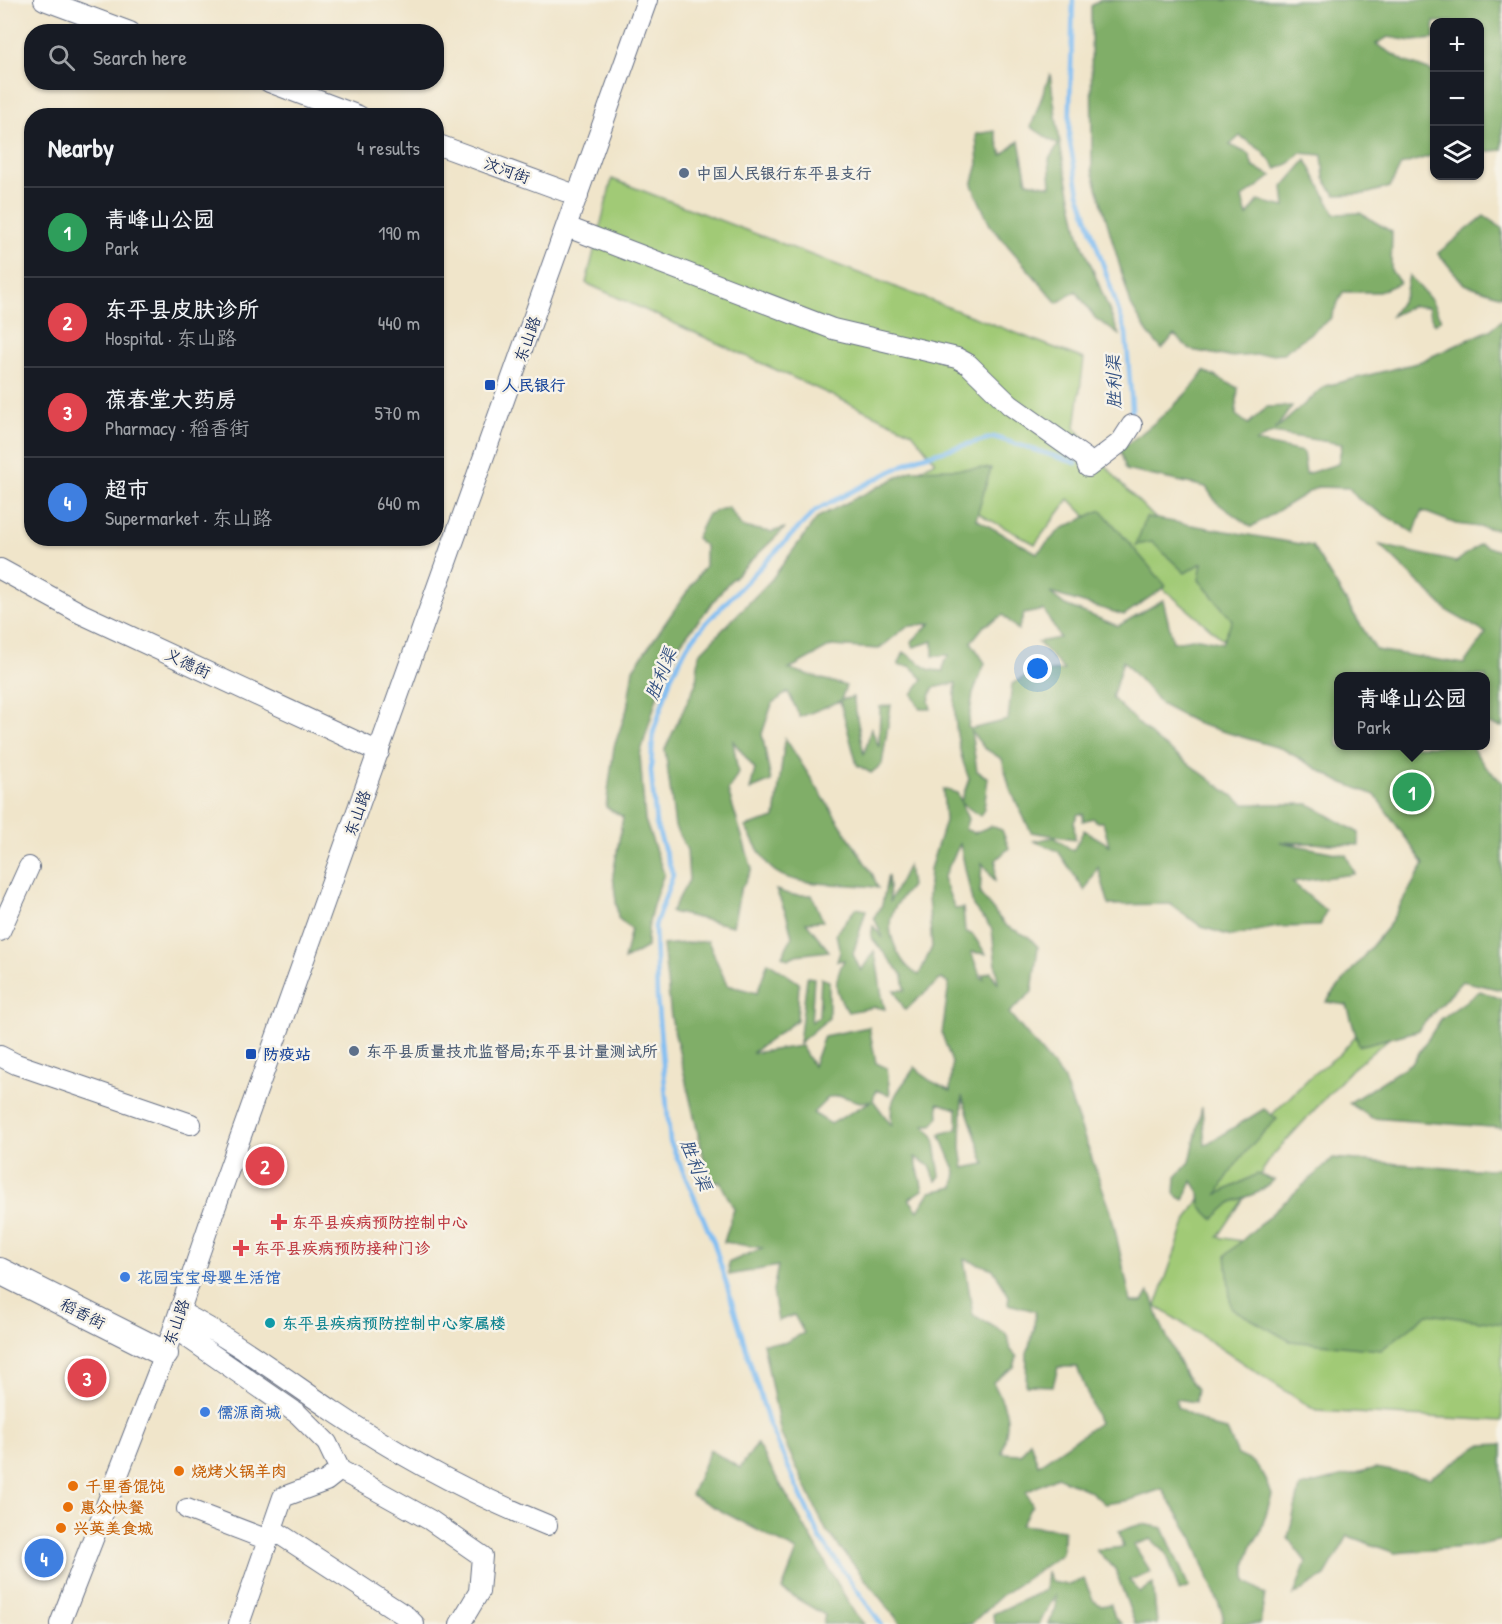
<!DOCTYPE html>
<html lang="en">
<head>
<meta charset="utf-8">
<style>
  :root { --surface:#171b24; --page:#20242c; --text:#f1f3f6; --muted:#9ea1a6; --line:#363941; --accent:#c8321e }
  body { margin:0; font-family:"Patrick Hand","LXGW WenKai TC",sans-serif; background:var(--page); color:var(--text) }
  .controls { position:absolute; right:18px; top:18px; display:grid; overflow:hidden; border-radius:12px; box-shadow:0 2px 4px #0004 }
  .controls button { width:54px; height:54px; display:grid; place-items:center; padding:0; border:0; border-bottom:2px solid var(--line); background:var(--surface); color:var(--text); font:30px sans-serif }
  .you { position:absolute; left:1038px; top:669px; width:21px; height:21px; margin:-15px; border:4px solid #fff; border-radius:50%; background:#1a73e8; box-shadow:0 0 0 9px #1a73e833 }
  .badge { display:grid; place-items:center; width:39px; height:39px; border-radius:50%; background:var(--accent); color:#fff; font-size:20px; font-weight:700 }
  .pin { position:absolute; translate:-50% -50%; border:3px solid #fff; box-shadow:0 2px 6px #0006 }
  .popup { position:absolute; left:1334px; top:672px; width:156px; height:78px; box-sizing:border-box; display:grid; place-content:center; border-radius:12px; background:var(--surface); filter:drop-shadow(0 2px 4px #0005); font-size:20px; white-space:nowrap; color:var(--muted) }
  .popup b { font-size:22px; color:var(--text) }
  .popup::after { content:''; position:absolute; left:50%; top:100%; margin-left:-12px; border:12px solid transparent; border-top-color:var(--surface) }
  .list { margin:0; padding:0; list-style:none }
  h2 { display:flex; justify-content:space-between; align-items:center; height:78px; margin:0; padding:0 24px; font-size:26px }
  h2 small { font-size:20px; font-weight:400; color:var(--muted) }
  .list li { display:grid; grid-template-columns:39px 1fr auto; gap:18px; align-items:center; box-sizing:border-box; height:90px; padding:0 24px; border-top:2px solid var(--line) }
  .list b { display:block; font-size:22px; white-space:nowrap }
  .list p { margin:0; font-size:20px; white-space:nowrap; color:var(--muted) }
  .list em { font-size:20px; font-style:normal; color:var(--muted) }
  .icon { flex:none; width:33px; height:33px; fill:none; stroke:currentColor; stroke-width:2; stroke-linecap:round; stroke-linejoin:round }
  .map { position:relative; flex:none; width:1502px; height:1624px; overflow:hidden }
  .search { position:absolute; background:var(--surface); box-shadow:0 2px 4px #0004; left:24px; top:24px; width:420px; height:66px; display:flex; align-items:center; gap:15px; box-sizing:border-box; padding:0 21px; border-radius:24px; color:var(--muted); font-size:22px }
  .panel { position:absolute; background:var(--surface); box-shadow:0 2px 4px #0004; left:24px; top:108px; width:420px; height:438px; border-radius:24px }
  .map>svg:first-child { display:block }
  .green { fill:#a1ca76; stroke:#5e7c6a; stroke-width:1.5 }
  .forest { fill:#80ae67; stroke:#4e6e62; stroke-width:1.5; fill-rule:evenodd }
  .lines { fill:none; stroke-linecap:round; stroke-linejoin:round }
  .stream { stroke:#7fbdf3; stroke-width:4.5 }
  .minor-casing { stroke:#666f84; stroke-width:22 }
  .major-casing { stroke:#666f84; stroke-width:28 }
  .minor { stroke:#fff; stroke-width:20 }
  .major { stroke:#fff; stroke-width:26 }
  .service-dot { fill:#5c6f8a; stroke:#f7f3e8; stroke-width:2 }
  .transit-dot { fill:#1a4fb4; stroke:#f7f3e8; stroke-width:2 }
  .health-dot { fill:#e0444e; stroke:#f7f3e8; stroke-width:2 }
  .shop-dot { fill:#3f7fe0; stroke:#f7f3e8; stroke-width:2 }
  .culture-dot { fill:#0f9aa8; stroke:#f7f3e8; stroke-width:2 }
  .food-dot { fill:#e8710a; stroke:#f7f3e8; stroke-width:2 }
  .labels { text-anchor:middle; stroke-width:5; stroke-linejoin:round; paint-order:stroke }
  .street-label { font-size:16px; fill:#1b2f5e; stroke:#f7f3e8 }
  .service-label { font-size:16px; font-weight:bold; fill:#4e5e75; stroke:#f7f3e8; text-anchor:start }
  .transit-label { font-size:16px; font-weight:bold; fill:#164399; stroke:#f7f3e8; text-anchor:start }
  .health-label { font-size:16px; font-weight:bold; fill:#be3a42; stroke:#f7f3e8; text-anchor:start }
  .shop-label { font-size:16px; font-weight:bold; fill:#366cbe; stroke:#f7f3e8; text-anchor:start }
  .culture-label { font-size:16px; font-weight:bold; fill:#0d838f; stroke:#f7f3e8; text-anchor:start }
  .food-label { font-size:16px; font-weight:bold; fill:#c56008; stroke:#f7f3e8; text-anchor:start }
  .water-label { font-size:18px; font-style:italic; fill:#345283; stroke:#f7f3e8 }
</style>
</head>
<body>
<div class="map">
<svg width="1502" height="1624" viewBox="0 0 1502 1624">
  <rect width="100%" height="100%" fill="#f7f3e8"/>
  <filter id="ink" filterUnits="userSpaceOnUse"><feTurbulence type="fractalNoise" baseFrequency=".0167" numOctaves="2"/><feDisplacementMap in="SourceGraphic" scale="12" xChannelSelector="R" yChannelSelector="G"/><feConvolveMatrix kernelMatrix="1 2 1 2 8 2 1 2 1" color-interpolation-filters="sRGB"/></filter>
  <filter id="wash" filterUnits="userSpaceOnUse"><feTurbulence type="fractalNoise" baseFrequency=".008" numOctaves="4" result="noise"/><feDisplacementMap in="SourceGraphic" scale="24" xChannelSelector="R" yChannelSelector="G"/><feGaussianBlur stdDeviation="1.35" result="paint"/><feColorMatrix in="noise" values="0 0 0 0 0 0 0 0 0 0 0 0 0 0 0 0 0 1.4 0 .05"/><feComposite in="paint" operator="in"/></filter>
  <g filter="url(#wash)">
    <rect width="100%" height="100%" fill="#f0e5ca"/>
    <path class="green" d="M612,179L1084,359L1075,427L1121,484L1256,619L1308,712L1125,556L1069,499L1035,544L944,495L831,523L935,461L912,432L586,283Z
      M1471,862L1418,1014L1351,1070L1273,1155L1218,1237L1378,1264L1502,1270V1421L1316,1411L1156,1306L1185,1223L1217,1169L1312,1075L1340,1054L1416,964Z"/>
    <path class="forest" d="M1101,0H1502V150L1480,152V22H1434V39L1412,41L1388,37L1376,44L1404,61L1434,72V155L1401,165L1390,187L1365,194L1335,195L1324,178L1322,155L1300,153L1290,163L1277,169L1262,151L1240,136L1230,145L1249,154L1253,167L1272,176L1242,198L1247,216L1258,201L1285,207L1283,187L1306,160L1335,214L1360,213L1392,232L1391,270L1400,283L1379,292H1343L1330,319L1283,353L1229,357L1191,350L1174,335L1162,349L1148,333L1131,305L1092,170L1091,6Z
      M1050,74L1061,150L1079,235L1119,335L1095,318L1076,291L1057,303L990,225L972,185L978,164L976,134L995,131L1002,155L1019,141L1027,182L1051,186L1049,159L1058,145L1031,127Z
      M1484,216L1502,228V296L1464,284L1438,253Z
      M1409,275L1431,300L1441,319L1434,324L1428,307L1412,306L1391,316L1405,296Z
      M1502,320V530L1456,524L1422,511L1414,533L1358,499L1349,488L1317,487L1251,527L1216,502L1206,487L1126,470L1120,449C1145,432 1189,396 1204,371L1238,388L1236,415L1248,424L1267,407L1292,406L1275,430L1325,386L1417,363L1490,330ZM1272,433L1342,444L1338,464L1306,474L1303,452L1256,442Z
      M991,468L976,519L1037,553L1061,529L1101,510L1166,586L1124,615L1050,593L1065,605L1118,626L1163,600L1173,642L1199,638L1222,643L1232,620L1199,580L1202,563L1185,573L1152,542L1136,545L1146,517L1312,546L1376,650L1464,664L1486,633L1449,612L1380,545L1456,562L1480,544L1502,552V727L1486,724V676H1338V746H1471L1484,765L1502,782V990L1462,981L1417,1031L1359,1046L1347,1005L1326,1002L1389,925L1424,864L1375,795L1338,781L1283,749L1198,724L1162,705L1123,661L1112,698L1156,740L1244,804H1309L1359,833V845L1280,842L1346,855L1355,874L1292,882L1326,911L1320,926L1277,927L1231,936L1202,927L1170,904L1109,905L1098,867L1085,891L1058,851L1034,841L1054,837L1073,851L1084,830L1109,845L1103,822H1097L1093,818L1083,821V814H1078L1074,822L1075,839L1031,832L1010,789L1002,759L984,748L971,731L977,771L988,778L984,809L980,816L961,803L968,819L965,829L974,833L991,826L1002,830L1009,848L996,860L995,881L982,863L980,894L1006,926L1029,937L1038,947L1032,992L1009,1013L1063,1078L1111,1212L1131,1302H1142L1148,1292L1153,1298L1159,1320L1185,1375L1197,1389L1195,1402L1176,1399L1177,1407L1213,1427L1227,1430L1238,1455L1253,1462L1264,1475L1272,1495L1260,1533L1251,1547L1246,1563V1581L1265,1594L1260,1624H1221L1223,1615L1193,1538L1162,1489L1130,1500L1105,1504L1090,1491L1057,1477L1026,1492L1032,1505L1021,1525L1064,1530L1062,1554L1001,1596L971,1624H901L826,1530L781,1434L763,1343H784L804,1333L794,1315L778,1321L773,1291L778,1266L729,1275L728,1263L762,1248L724,1242L734,1209L720,1182L707,1181L700,1183L706,1168L671,1017L663,945L708,941L727,985L757,993L768,962L799,983L797,1020L752,1053L801,1046L813,1066L824,1036L869,1027L876,1063L887,1068L890,1095L876,1090L873,1100L892,1126C888,1095 899,1092 915,1067L929,1080L950,1091L952,1063L942,1034L949,983L941,979L905,1010L894,990H905L903,976L871,937L873,926L883,938L874,917L882,905L888,875L890,901L908,865L911,886C905,894 895,904 892,914C885,934 901,967 919,975L932,947L928,897L930,869L945,821L943,789L957,793L961,801L969,779C957,749 952,714 956,683L933,688L929,701L931,709H920L912,694L923,679L910,666L898,665L904,652L930,670L943,671L944,662L949,655L933,656V641L914,647L911,642L931,623L906,627L879,649L831,646L789,669L846,686L841,700L853,697L864,755L871,728L879,747L880,707L891,705L882,764L871,773L857,765L840,701L800,717L788,692L772,704L762,734L771,781L750,790L755,769L733,741L738,773L728,791L752,869L740,891L733,926L671,912L689,880L687,850L675,827L665,749L696,683L699,654L771,580L818,517L912,470ZM1044,610L1060,638L1038,642L1064,670L1033,672L1012,684L1008,720L971,729L968,727L973,693L985,663L971,642L984,626L1003,615L1018,630L1024,614ZM960,844L973,906L992,929L998,984L991,972L982,975L984,979L981,978L971,952L986,954L973,935L965,931L963,908L955,909L943,878ZM841,1096L860,1102L871,1101L831,1124L813,1113L829,1097ZM962,1096L985,1164L964,1168L961,1148ZM938,1103L957,1109V1129L940,1134L956,1172L954,1187L930,1192L918,1211L909,1199L923,1190L915,1157L930,1166L936,1181L940,1176L934,1137L924,1125H932L939,1117ZM964,1259L993,1269L1009,1296L1008,1304L1035,1311L1034,1329L1027,1353L1026,1385L1053,1386L1058,1367H1077L1099,1423L1038,1465L1030,1441L1021,1454L1002,1453C1010,1417 1010,1416 993,1382L1014,1367L1017,1357L1010,1349L1007,1334L973,1315Z
      M728,507L742,527L771,532L785,528L728,583L679,645L659,690L640,755L645,820L664,874C654,899 647,920 647,947L624,960L631,929L618,918L613,875L623,817L606,807L614,747L627,709L633,669L705,566V546L696,538L708,514Z
      M785,738L873,875L878,888C847,881 791,890 770,867C760,855 753,840 745,827L775,818Z
      M776,890L791,895H812L823,921L806,922L829,951L796,955L788,959L782,956L792,937L787,916Z
      M856,908L866,910L853,954L861,971L874,951C880,971 879,989 885,1009L875,1007L848,1012C834,991 833,983 844,960L837,961L840,952L836,934Z
      M807,977L814,978L811,1022L819,1016L821,978L829,981V1018L799,1043Z
      M1480,991L1502,999V1128L1372,1118L1349,1103L1413,1062L1441,1019Z
      M1202,1107L1205,1145L1264,1109L1277,1119C1254,1141 1231,1166 1218,1194L1257,1174L1274,1180L1259,1192L1232,1202L1213,1219L1200,1206L1199,1192L1192,1181L1184,1200L1175,1195L1176,1177L1190,1162Z
      M1333,1158L1458,1169H1502V1324L1428,1314L1381,1350L1290,1341L1231,1308L1226,1255Z
      M757,1444L854,1612L864,1624H823L825,1615L782,1590L797,1551L691,1495L710,1450L740,1468Z
      M1502,1444V1540L1475,1546L1395,1553L1348,1536L1325,1576L1294,1595L1306,1562L1288,1538L1300,1487L1376,1468L1430,1478L1480,1445Z
      M1142,1524L1163,1528L1189,1587L1179,1591L1167,1554L1151,1539L1134,1545L1151,1572L1129,1580L1140,1592L1153,1584L1157,1624H1135L1115,1569L1096,1550L1123,1547L1119,1531Z
      M1047,1572L1052,1582L1067,1585L1084,1579L1093,1600L1102,1606L1111,1604L1115,1618L1122,1624H1049L1056,1608L1055,1596L1039,1624H994L993,1614L1045,1590Z"/>
    <g class="lines">
      <path class="stream" d="M1073,0L1069,138L1079,193L1126,333L1132,408L1128,419
        M881,1624L820,1538L769,1424L714,1243L670,1141L657,997L655,926L673,875L656,824L651,771L653,733L671,677L688,645L705,624L816,510L917,458L994,437L1076,463"/>
    </g>
  </g>
  <g filter="url(#ink)">
    <g class="lines">
      <g class="minor-casing">
        <path id="minor" d="M44,0L130,32
          M269,82L359,116
          M436,144L578,196
          M567,227L833,329L957,358L968,364L1010,405L1085,458L1088,467L1121,442L1132,425
          M0,569L82,614L379,752
          M0,931L29,867
          M0,1056L16,1064L191,1124
          M180,1312C234,1340 283,1377 333,1411C401,1457 471,1494 547,1525
          M174,1328L298,1414L327,1443L340,1470L430,1520L482,1556L479,1592L460,1624
          M187,1509L268,1540
          M272,1529L407,1617L414,1624
          M60,1624L165,1354L209,1225L647,0
          M239,1624L283,1497L326,1481L340,1470"/>
      </g>
      <g class="major-casing">
        <path id="major" d="M0,1271L165,1354"/>
      </g>
      <use href="#minor" class="minor"/>
      <use href="#major" class="major"/>
    </g>
  </g>
  <g class="service-dot">
    <circle cx="684" cy="173" r="6"/>
    <circle cx="354" cy="1051" r="6"/>
  </g>
  <g class="transit-dot">
    <rect x="484" y="379" width="12" height="12" rx="3"/>
    <rect x="245" y="1048" width="12" height="12" rx="3"/>
  </g>
  <g class="health-dot">
    <path d="M276 1213h6v6h6v6h-6v6h-6v-6h-6v-6h6z"/>
    <path d="M238 1239h6v6h6v6h-6v6h-6v-6h-6v-6h6z"/>
  </g>
  <g class="shop-dot">
    <circle cx="125" cy="1277" r="6"/>
    <circle cx="205" cy="1412" r="6"/>
  </g>
  <circle class="culture-dot" cx="270" cy="1323" r="6"/>
  <g class="food-dot">
    <circle cx="179" cy="1471" r="6"/>
    <circle cx="73" cy="1486" r="6"/>
    <circle cx="68" cy="1507" r="6"/>
    <circle cx="61" cy="1528" r="6"/>
  </g>
  <g class="labels">
    <g class="street-label">
      <text transform="translate(507 170) rotate(20)" y="6">汶河街</text>
      <text transform="translate(527 339) rotate(-70)" y="6">东山路</text>
      <text transform="translate(188 663) rotate(25)" y="6">义德街</text>
      <text transform="translate(357 813) rotate(-70)" y="6">东山路</text>
      <text transform="translate(83 1313) rotate(27)" y="6">稻香街</text>
      <text transform="translate(176 1322) rotate(-71)" y="6">东山路</text>
    </g>
    <g class="service-label">
      <text x="696" y="179">中国人民银行东平县支行</text>
      <text x="366" y="1057">东平县质量技术监督局;东平县计量测试所</text>
    </g>
    <g class="transit-label">
      <text x="502" y="391">人民银行</text>
      <text x="263" y="1060">防疫站</text>
    </g>
    <g class="health-label">
      <text x="292" y="1228">东平县疾病预防控制中心</text>
      <text x="254" y="1254">东平县疾病预防接种门诊</text>
    </g>
    <g class="shop-label">
      <text x="137" y="1283">花园宝宝母婴生活馆</text>
      <text x="217" y="1418">儒源商城</text>
    </g>
    <g class="culture-label">
      <text x="282" y="1329">东平县疾病预防控制中心家属楼</text>
    </g>
    <g class="food-label">
      <text x="191" y="1477">烧烤火锅羊肉</text>
      <text x="85" y="1492">千里香馄饨</text>
      <text x="80" y="1513">惠众快餐</text>
      <text x="73" y="1534">兴英美食城</text>
    </g>
    <g class="water-label">
      <text transform="translate(1114 382) rotate(-91)" y="6">胜利渠</text>
      <text transform="translate(661 674) rotate(-68)" y="6">胜利渠</text>
      <text transform="translate(696 1165) rotate(68)" y="6">胜利渠</text>
    </g>
  </g>
</svg>
<div class="controls">
<button>+</button>
<button>−</button>
<button><svg class="icon" aria-label="layers" viewBox="0 0 24 24"><path d="M12 4l9 5-9 5-9-5zM3 14l9 5 9-5"/></svg></button>
</div>
<div class="you"></div>
<div class="pin badge" style="left:1412px;top:792px;background:#2e9e5b">1</div>
<div class="popup"><b>青峰山公园</b>Park</div>
<div class="pin badge" style="left:265px;top:1166px;background:#e0444e">2</div>
<div class="pin badge" style="left:87px;top:1378px;background:#e0444e">3</div>
<div class="pin badge" style="left:44px;top:1558px;background:#3f7fe0">4</div>
<div class="search"><svg class="icon" aria-label="search" viewBox="0 0 24 24"><circle cx="10" cy="10" r="6"/><path d="M15 15l6 6"/></svg>Search here</div>
<section class="panel">
<h2>Nearby<small>4 results</small></h2>
<ul class="list">
<li><span class="badge" style="background:#2e9e5b">1</span><div><b>青峰山公园</b><p>Park</p></div><em>190 m</em></li>
<li><span class="badge" style="background:#e0444e">2</span><div><b>东平县皮肤诊所</b><p>Hospital · 东山路</p></div><em>440 m</em></li>
<li><span class="badge" style="background:#e0444e">3</span><div><b>葆春堂大药房</b><p>Pharmacy · 稻香街</p></div><em>570 m</em></li>
<li><span class="badge" style="background:#3f7fe0">4</span><div><b>超市</b><p>Supermarket · 东山路</p></div><em>640 m</em></li>
</ul>
</section>
</div>
</body>
</html>
